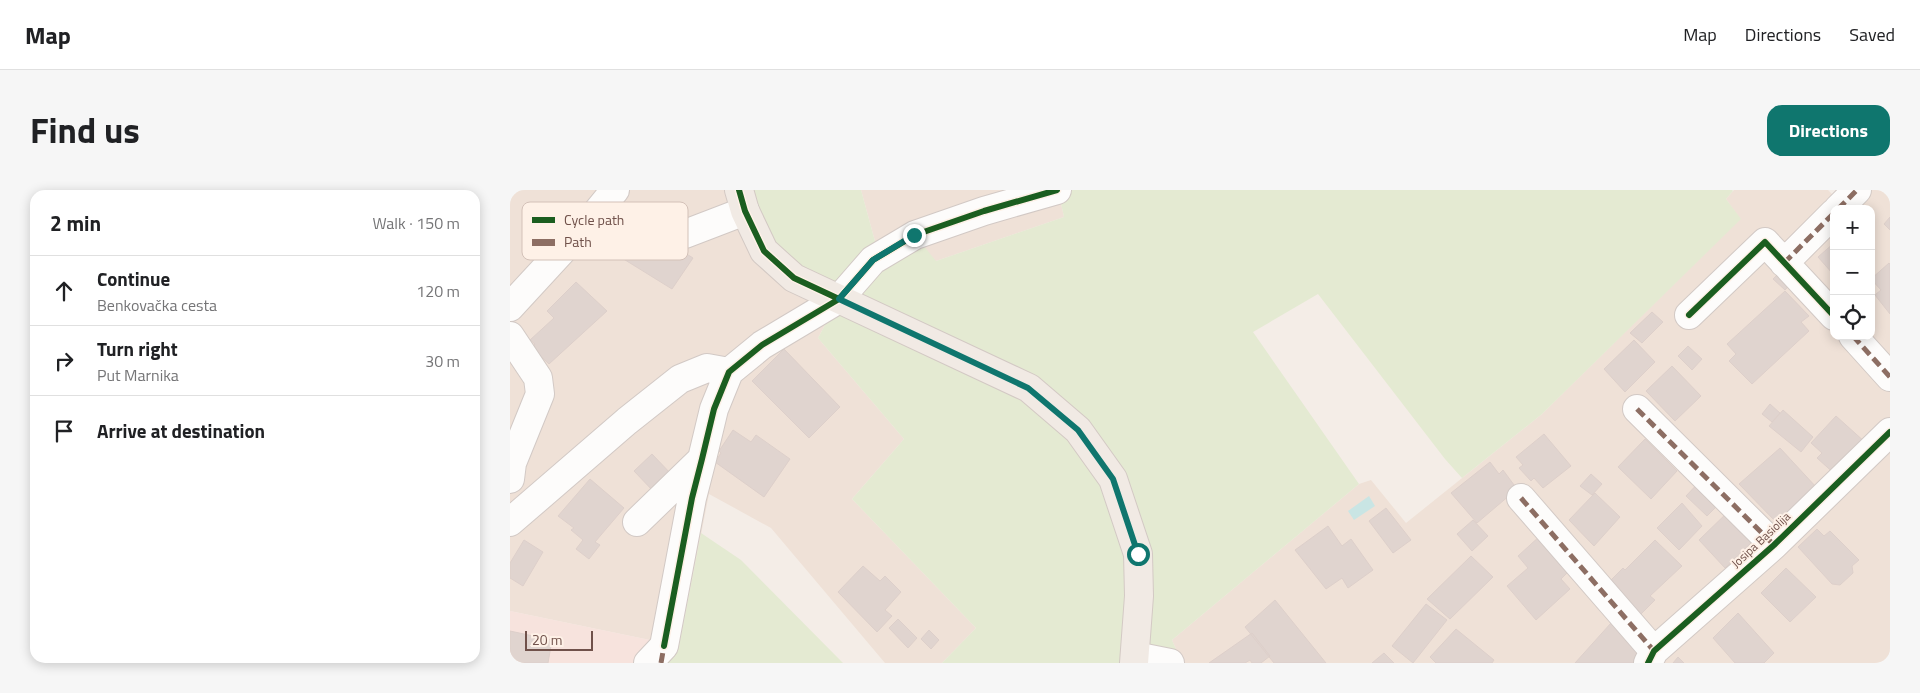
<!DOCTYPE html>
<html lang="en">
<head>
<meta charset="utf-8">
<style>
  :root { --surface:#fff; --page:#f6f6f6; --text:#202124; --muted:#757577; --line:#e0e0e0; --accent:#0f766e }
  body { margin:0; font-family:"Titillium Web",sans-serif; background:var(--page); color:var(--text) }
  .controls { position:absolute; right:15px; top:15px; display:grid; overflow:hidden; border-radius:10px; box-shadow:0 2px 12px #0003 }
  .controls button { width:45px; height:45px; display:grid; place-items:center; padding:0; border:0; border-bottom:1px solid var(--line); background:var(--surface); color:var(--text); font:25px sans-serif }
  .scale { position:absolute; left:15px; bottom:12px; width:68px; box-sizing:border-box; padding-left:5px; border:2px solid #70514a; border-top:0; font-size:14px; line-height:18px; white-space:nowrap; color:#70514a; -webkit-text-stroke:4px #fef1e7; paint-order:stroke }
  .stop { position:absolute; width:15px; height:15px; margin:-11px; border:4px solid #0f766e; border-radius:50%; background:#fff }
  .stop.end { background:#0f766e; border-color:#fff; box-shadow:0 1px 5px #0008 }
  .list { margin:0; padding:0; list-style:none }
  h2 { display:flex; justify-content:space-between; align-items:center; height:65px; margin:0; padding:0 20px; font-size:21px }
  h2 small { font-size:16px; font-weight:400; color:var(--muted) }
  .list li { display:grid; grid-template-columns:32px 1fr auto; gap:15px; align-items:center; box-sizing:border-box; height:70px; padding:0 20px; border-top:1px solid var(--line) }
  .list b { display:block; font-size:19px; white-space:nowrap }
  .list p { margin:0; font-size:16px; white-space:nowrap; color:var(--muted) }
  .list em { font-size:16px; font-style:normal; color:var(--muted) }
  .icon { flex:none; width:28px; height:28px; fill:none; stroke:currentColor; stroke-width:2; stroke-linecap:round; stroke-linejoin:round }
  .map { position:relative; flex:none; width:1380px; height:473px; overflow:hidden; border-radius:15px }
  header { display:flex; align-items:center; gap:30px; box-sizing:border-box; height:70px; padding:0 25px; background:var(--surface); border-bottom:1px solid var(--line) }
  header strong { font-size:24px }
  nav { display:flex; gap:28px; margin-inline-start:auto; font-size:18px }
  .intro { display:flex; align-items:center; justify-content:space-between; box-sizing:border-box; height:120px; padding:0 30px }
  h1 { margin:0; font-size:35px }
  .button { padding:12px 22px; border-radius:15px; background:var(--accent); color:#fff; font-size:18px; font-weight:700 }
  main { display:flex; gap:30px; padding:0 30px }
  aside { flex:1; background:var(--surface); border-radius:15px; box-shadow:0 2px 12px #0003 }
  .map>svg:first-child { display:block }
  .residential { fill:#efe1d7; fill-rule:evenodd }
  .commercial { fill:#f7e3dd }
  .green { fill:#e4ead2 }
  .water { fill:#c9e5e4 }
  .building { fill:#e0d4cf; stroke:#ddcfca }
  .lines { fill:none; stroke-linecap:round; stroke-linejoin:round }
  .minor-casing { stroke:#d2c9c5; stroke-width:30 }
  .major-casing { stroke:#d3c9c4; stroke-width:30 }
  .minor { stroke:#fdfcfb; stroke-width:28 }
  .major { stroke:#f1eae4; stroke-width:28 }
  .quiet { stroke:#8d6e63; stroke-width:5; stroke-dasharray:10 5; stroke-linecap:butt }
  .cycleway-casing { stroke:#fef1e7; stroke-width:9 }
  .cycleway { stroke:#1b5e20; stroke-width:6 }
  .route { stroke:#0f766e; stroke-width:6 }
  .labels { text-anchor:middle; stroke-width:4; stroke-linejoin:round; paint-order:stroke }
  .street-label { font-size:12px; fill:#70514a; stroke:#fef1e7 }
  .key { fill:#fef1e7; stroke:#d3c1b8; stroke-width:1 }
  .key-label { font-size:14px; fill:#70514a }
</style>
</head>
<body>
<header>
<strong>Map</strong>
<nav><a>Map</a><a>Directions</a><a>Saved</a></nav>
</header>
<div class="intro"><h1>Find us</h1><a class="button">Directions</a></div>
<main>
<aside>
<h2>2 min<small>Walk · 150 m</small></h2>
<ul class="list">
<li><svg class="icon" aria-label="ahead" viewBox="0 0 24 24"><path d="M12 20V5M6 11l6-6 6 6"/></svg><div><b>Continue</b><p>Benkovačka cesta</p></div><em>120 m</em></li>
<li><svg class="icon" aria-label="right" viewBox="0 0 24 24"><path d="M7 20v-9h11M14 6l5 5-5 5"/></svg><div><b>Turn right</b><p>Put Marnika</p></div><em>30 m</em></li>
<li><svg class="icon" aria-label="arrive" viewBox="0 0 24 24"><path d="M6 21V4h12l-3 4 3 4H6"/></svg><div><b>Arrive at destination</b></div></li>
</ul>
</aside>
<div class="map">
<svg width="1380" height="473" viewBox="0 0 1380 473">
  <rect width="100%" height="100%" fill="#f4ede7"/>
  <path class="residential" d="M0,0H229L329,109L308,148L394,249L342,309L466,438L432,473H375L261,338L199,304L169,456L0,421Z
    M351,0H548L554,27L426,71L369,66Z
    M1224,0H1318L1329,11L1340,0H1380V473H672L662,450L849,294L861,290L896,333L1032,224L1230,29L1216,9ZM1324,19H1361V146H1324Z"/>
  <path class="commercial" d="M0,421L169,456L151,473H0Z"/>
  <path class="green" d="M229,0H351L369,66L405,45L426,71L554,27L548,0H1222L1223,1L1216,9L1231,29L1032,224L952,288L935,269L808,104L743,142L849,294L662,450L672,473H432L466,438L342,309L394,249L308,148L329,109L284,88Z
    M191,343L231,370L333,473H151L169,456Z"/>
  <path class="water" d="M859,306L865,316L844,330L838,321Z"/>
  <path class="building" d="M1380,27V40L1374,34Z
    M119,28L183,68L162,99L99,60Z
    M1324,53V84H1323L1308,67Z
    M1379,73L1380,74V124L1365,105L1371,100L1361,89Z
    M1274,78L1285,89L1275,100L1263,89Z
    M66,92L97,121L39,174L22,158L25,154L20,150L44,128L37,121Z
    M1275,101L1299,126L1291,132L1299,141L1242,194L1219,171L1226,164L1217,154Z
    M1142,122L1153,132L1132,153L1120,143Z
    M1124,150L1145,172L1115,202L1094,179Z
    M1178,156L1192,169L1182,180L1168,166Z
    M274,159L330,217L299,248L242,191Z
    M1162,176L1191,206L1165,231L1136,201Z
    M1260,214L1270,223L1262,232L1252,224Z
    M1273,220L1303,247L1291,262L1259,236Z
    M1326,226L1356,253L1327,286L1307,268L1312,263L1301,253Z
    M223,240L241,252L246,245L280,269L254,307L205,272L211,263L209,261Z
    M1034,244L1061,276L1033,298L1024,288L1021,291L1009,278L1013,275L1006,267Z
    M1135,249L1167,281L1141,309L1108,277Z
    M1270,258L1307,298L1268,334L1229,294Z
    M142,264L163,286L145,303L124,281Z
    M980,272L989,284L993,280L1007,299L967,333L941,303Z
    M1081,284L1092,294L1082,305L1070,296Z
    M80,289L114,318L85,352L90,355L79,369L66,359L73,350L61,340L64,338L48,326Z
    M1192,289L1213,310L1197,326L1176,306Z
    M1085,303L1110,327L1084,356L1059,330Z
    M1172,313L1192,336L1169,360L1147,338Z
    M876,318L901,350L883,363L859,331Z
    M1221,319L1242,345L1238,349L1241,353L1215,378L1189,350Z
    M963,330L978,346L962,361L947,344Z
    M818,336L832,356L841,349L863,380L838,398L832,388L816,399L785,360Z
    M1307,339L1314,346L1320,341L1349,370L1342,376L1343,383L1330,395L1322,394L1288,357Z
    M1031,345L1061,379L1051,389L1060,399L1026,430L997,396L1018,378L1008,366Z
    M14,350L33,362L13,396L0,388V373Z
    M1145,350L1172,376L1140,406L1145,410L1126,429L1095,396L1113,378L1115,380Z
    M961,366L983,387L940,429L917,409Z
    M353,376L370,391L375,386L391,402L375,420L382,426L367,442L328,402Z
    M1276,378L1306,407L1280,432L1251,403Z
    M765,410L816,473H764L735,437Z
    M916,414L937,430L903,473L882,456Z
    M1228,423L1264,463L1254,473H1225L1203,448Z
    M388,429L407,448L398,458L379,438Z
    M1101,433L1133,465L1127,473H1065Z
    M946,439L984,470L982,473H926L920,467Z
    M419,440L429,450L421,459L411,449Z
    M0,441L42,450L38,473H0Z
    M742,443L760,466L751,473H742L740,470L735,473H699Z
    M874,463L884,473H862Z
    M1168,467L1174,473H1163Z"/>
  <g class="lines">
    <g class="minor-casing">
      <path id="minor" d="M1328,19L1347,0
        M175,44L235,21
        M1274,73L1324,23
        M0,117L83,27L105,0
        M1179,125L1255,52L1324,126
        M0,146L28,188L30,204L2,273L0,289
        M1343,146L1380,187
        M1127,219L1264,355
        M1011,308L1144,461
        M0,332L117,231L170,189L197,178L219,182
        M127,332L192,269
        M625,466L660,473
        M138,473L154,456L182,308L192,269L204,219L219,182L252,155L329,109L363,70L405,45L474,21L547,0
        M1138,473L1144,461L1264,355L1380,242"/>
    </g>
    <g class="major-casing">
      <path id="major" d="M229,0L235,21L254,61L284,88L519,198L568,240L603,289L628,364L629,406L624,473"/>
    </g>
    <use href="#minor" class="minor"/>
    <use href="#major" class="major"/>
    <path class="quiet" d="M1328,19L1347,0
      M1274,73L1324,23
      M1343,146L1380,187
      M1127,219L1264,355
      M1011,308L1144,461
      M151,473L154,456"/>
    <g class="cycleway-casing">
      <path id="cycleway" d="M229,0L235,21L254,61L284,88L329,109
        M1179,125L1255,52L1324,126
        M154,456L182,308L192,269L204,219L219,182L252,155L329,109L363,70L405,45L474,21L547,0
        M1138,473L1144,461L1264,355L1380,242"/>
    </g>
    <use href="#cycleway" class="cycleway"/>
  </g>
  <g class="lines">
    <path class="route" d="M404,45L363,70L329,109L518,198L568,240L603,289L628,364"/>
  </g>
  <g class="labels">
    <g class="street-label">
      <text transform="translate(1251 350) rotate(-43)" y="4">Josipa Basiolija</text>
    </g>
  </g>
  <rect x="12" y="12" width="166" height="58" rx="8" class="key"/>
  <rect x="22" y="27" width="23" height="6" fill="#1b5e20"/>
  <rect x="22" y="49" width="23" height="7" fill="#8d6e63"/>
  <g class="key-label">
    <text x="54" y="35">Cycle path</text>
    <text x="54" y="57">Path</text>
  </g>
</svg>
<div class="controls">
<button>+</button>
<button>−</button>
<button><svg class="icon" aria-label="locate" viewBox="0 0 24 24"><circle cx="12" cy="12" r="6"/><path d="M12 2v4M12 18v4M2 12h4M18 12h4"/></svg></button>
</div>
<div class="scale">20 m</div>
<div class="stop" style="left:628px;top:364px"></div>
<div class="stop end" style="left:404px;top:45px"></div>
</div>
</main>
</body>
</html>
